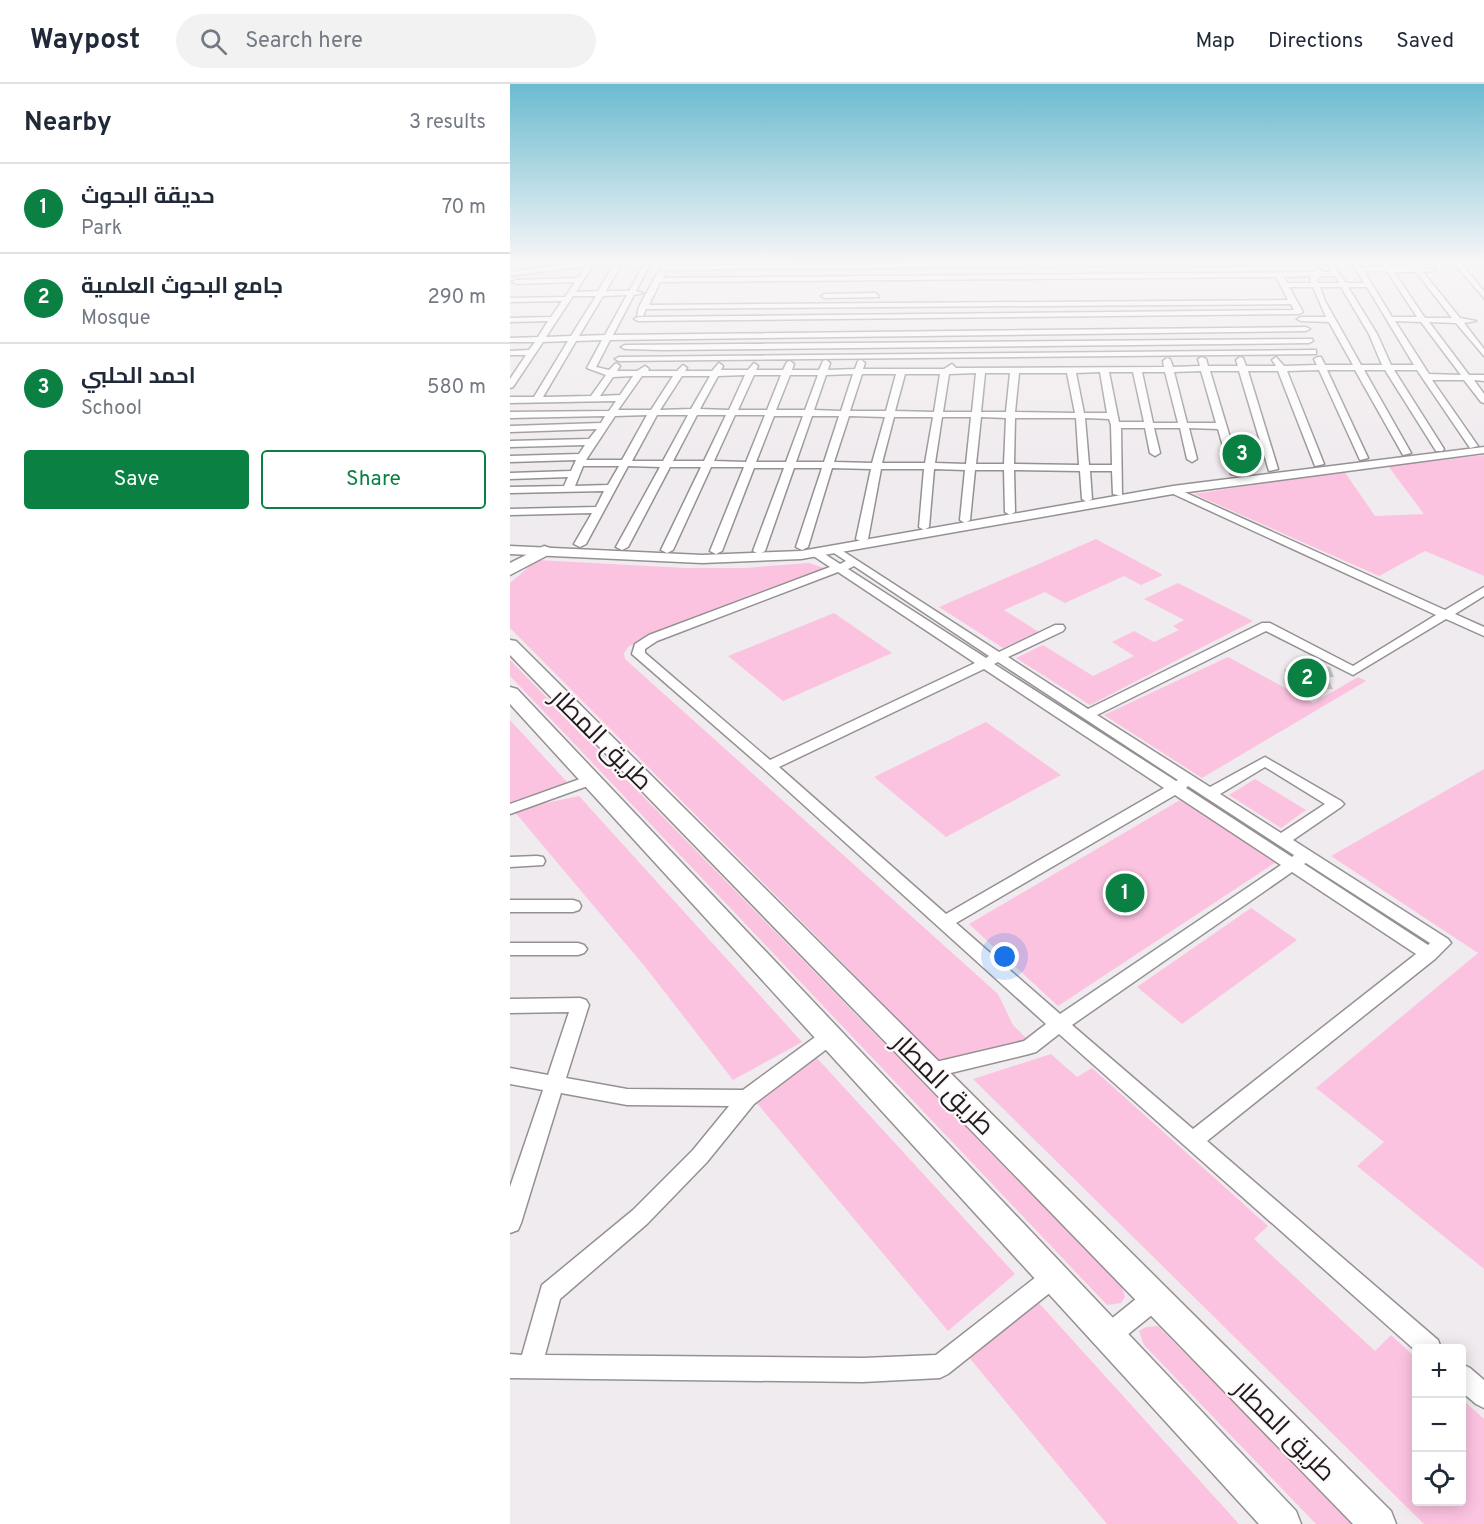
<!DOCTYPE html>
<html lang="en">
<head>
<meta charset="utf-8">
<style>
  :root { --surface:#fff; --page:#f2f2f3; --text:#1f2937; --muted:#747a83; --line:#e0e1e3; --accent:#0b8043 }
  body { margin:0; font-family:Overpass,Cairo,sans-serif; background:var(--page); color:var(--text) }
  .controls { position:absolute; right:18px; bottom:18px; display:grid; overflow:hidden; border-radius:6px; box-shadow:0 3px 15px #0003 }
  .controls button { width:54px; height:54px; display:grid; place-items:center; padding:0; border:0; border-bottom:2px solid var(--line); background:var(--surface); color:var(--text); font:30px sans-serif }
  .you { position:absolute; left:495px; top:873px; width:21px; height:21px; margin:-15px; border:4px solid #fff; border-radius:50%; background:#1a73e8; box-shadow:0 0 0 9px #1a73e833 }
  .badge { display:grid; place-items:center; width:39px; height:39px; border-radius:50%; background:var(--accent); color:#fff; font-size:20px; font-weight:700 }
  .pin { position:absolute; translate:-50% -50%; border:3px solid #fff; box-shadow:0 2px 6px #0006 }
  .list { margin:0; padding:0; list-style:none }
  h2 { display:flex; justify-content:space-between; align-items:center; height:78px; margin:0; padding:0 24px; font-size:26px }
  h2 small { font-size:20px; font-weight:400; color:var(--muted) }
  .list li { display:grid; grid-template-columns:39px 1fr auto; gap:18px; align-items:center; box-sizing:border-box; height:90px; padding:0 24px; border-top:2px solid var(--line) }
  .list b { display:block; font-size:22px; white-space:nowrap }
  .list p { margin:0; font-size:20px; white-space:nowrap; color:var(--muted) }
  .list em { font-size:20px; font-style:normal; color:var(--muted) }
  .actions { display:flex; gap:12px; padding:18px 24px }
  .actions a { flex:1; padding:14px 0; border:2px solid var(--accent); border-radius:6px; text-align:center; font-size:21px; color:var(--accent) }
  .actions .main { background:var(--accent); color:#fff }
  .icon { flex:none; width:33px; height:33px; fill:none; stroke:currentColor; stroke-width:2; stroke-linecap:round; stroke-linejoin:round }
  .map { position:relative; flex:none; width:974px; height:1440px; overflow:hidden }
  header { display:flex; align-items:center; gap:36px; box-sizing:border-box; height:84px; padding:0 30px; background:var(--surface); border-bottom:2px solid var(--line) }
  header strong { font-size:28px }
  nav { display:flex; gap:33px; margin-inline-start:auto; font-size:21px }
  .search { width:420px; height:54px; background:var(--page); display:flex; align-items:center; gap:15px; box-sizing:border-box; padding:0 21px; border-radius:33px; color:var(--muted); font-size:22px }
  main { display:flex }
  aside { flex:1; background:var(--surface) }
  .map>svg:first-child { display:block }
  .green { fill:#fcc3e0 }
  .building { fill:#cbc7c9 }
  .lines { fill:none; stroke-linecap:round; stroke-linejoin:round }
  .minor-casing { stroke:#959193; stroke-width:3 }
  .major-casing { stroke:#959193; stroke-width:3 }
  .highway-casing { stroke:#959193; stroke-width:3 }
  .minor { fill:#fff; fill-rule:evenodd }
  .major { fill:#fff; fill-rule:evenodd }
  .highway { fill:#fff; fill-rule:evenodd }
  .labels { text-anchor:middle; stroke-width:4.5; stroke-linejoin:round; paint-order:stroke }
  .near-street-label { font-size:26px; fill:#1d1b1c; stroke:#fef8fb }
</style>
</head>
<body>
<header>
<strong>Waypost</strong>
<div class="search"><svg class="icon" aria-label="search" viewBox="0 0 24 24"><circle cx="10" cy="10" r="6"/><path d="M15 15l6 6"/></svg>Search here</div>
<nav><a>Map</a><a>Directions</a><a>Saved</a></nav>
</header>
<main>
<aside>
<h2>Nearby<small>3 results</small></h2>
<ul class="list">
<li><span class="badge">1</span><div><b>حديقة البحوث</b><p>Park</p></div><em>70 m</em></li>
<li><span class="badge">2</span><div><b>جامع البحوث العلمية</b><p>Mosque</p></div><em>290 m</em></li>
<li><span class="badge">3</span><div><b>احمد الحلبي</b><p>School</p></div><em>580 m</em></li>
</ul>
<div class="actions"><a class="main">Save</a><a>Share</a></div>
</aside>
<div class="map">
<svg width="974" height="1440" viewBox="0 0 974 1440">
  <rect width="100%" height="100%" fill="#f0ebee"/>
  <path class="green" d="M974,371V492L915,467L869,492L684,410L834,387L865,432L914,430L878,382Z
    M586,455L653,491L631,501L614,492L555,519L535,508L494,526L529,548L493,564L429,523Z
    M27,476L176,484H234L299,479L314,484L313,489L119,562L114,569L115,575L488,910L503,941L521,959L432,979L0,544V499Z
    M668,499L743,537L580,621L506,574L533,561L583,592L624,572L602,558L624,547L644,558L669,546L663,542L674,536L634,515Z
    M324,529L382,569L273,617L218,572Z
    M718,573L803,619L848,593L856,597L692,694L594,631Z
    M0,576L612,1203L615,1213L611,1219L597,1221L0,592Z
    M0,636L57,698L0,720Z
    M476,638L551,691L436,753L364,693Z
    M974,685V1185L847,1082L874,1058L806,1004L968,869L821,772Z
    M745,695L796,726L771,744L719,711Z
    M69,712L292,958L223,996L136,884L3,726Z
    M670,716L766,778L548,922L459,840Z
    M741,824L787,856L672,940L627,903Z
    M541,970L567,993L582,984L758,1142L744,1155L865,1267L881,1251L906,1274V1418H952V1315L974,1335V1440H914L463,995Z
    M307,974L505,1190L438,1247L246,1018Z
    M528,1218L729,1440H597L457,1271Z
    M648,1242L842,1440H806L634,1261L629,1247L636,1243Z"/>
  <path class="building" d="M790,582L820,583L824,593H817L823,605L789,606L784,595H778L774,585H791Z"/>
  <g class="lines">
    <g class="minor-casing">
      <path id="minor" d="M79,177H98L83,181L66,208L88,207L106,177H113L96,207H119L136,177H142L126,207L133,209L124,211L103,251L796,243L800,245L796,247L100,256L86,283L99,286L106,279L110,282L107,287H127L135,282L139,285L138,287H167L173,281L177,284L175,287H202L209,279L213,282L211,286H238L244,279L248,282L246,286H273L277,278L280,277L284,280L282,286H309L313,277L316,276L320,279L318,286L345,285L348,277L351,276L355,279L353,285H434L442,280L446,284L654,283L653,277L657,274L660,275L663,283L690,282L688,275L692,273L696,275L698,282H728L726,276L730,273L733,274L736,282H766L762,276L766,273L774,282L807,281L804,275L808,273H811L815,281H843L819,238L791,237L787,235L791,233H816L803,203H779L793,228L789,230L128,237L124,235L128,233L784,226L781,220L136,225L133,232H127L129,223L148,188L152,186L156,188L153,194L806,188L809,184L813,188H822L819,182L822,180L836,199H854L841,177H848L851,183H874L870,177H877L881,183L903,184L898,177H905L910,184L925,185V187L913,188L950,234L966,237L954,239L974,265V272L946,239L919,238L959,291H974V297L964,296L974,310V319L971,318L954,296H922L968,362L960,364L907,286H884L934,365L932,367H926L875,286H854L901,369L893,371L845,286H817L858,374L850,376L809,286L777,287L814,380L805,382L768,287H738L768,385L759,387L729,287H700L731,390L730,392L721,390L708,345L679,344L687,375L682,378L677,375L670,344H644L650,369L645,372L640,369L635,344H611L612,412L603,410L602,387H580L582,415L577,418L572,415L570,387L504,386L505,428L500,431L495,428L494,386H465L460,436L455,439L450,436L455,386L424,385L419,443L414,446L409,443L414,385H371L358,455L352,458L346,455L361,385L322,384L298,463L292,466L286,463L312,384H284L255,467L249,470L243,467L274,384H244L212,467L206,470L200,467L234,383H201L163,466L157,469L151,466L191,383H160L118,463L112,466L106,463L150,383L118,382L76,460L70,463L64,460L82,429L0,431V425L86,423L94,407L0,409V403L54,402L58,393L0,395V389L61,387L66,376L0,378V372L69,370L75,361L0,363V357L79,355L87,345L0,348V342L91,339L95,332L0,334V328L99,327L106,317L0,319V313H24L58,257L33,258L3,303L0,304V295L16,271H0V267L19,266L25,258H0V254L28,253L38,237L0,238V234L41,233L52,217L0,218V214L55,213L65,198L6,200L2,198L6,196L68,194L76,182L0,192V188ZM854,187H877L907,233H882ZM884,188H906L942,234H915ZM800,192L801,199H777L773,193ZM811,192H825L829,199H808L807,195ZM766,193L778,216L139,221L150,198ZM810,203H831L859,250L872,281H851L815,217ZM838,203H857L904,281H881L867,250ZM117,211L95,251L69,252L93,212ZM63,212H86L61,252L36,253ZM885,237L911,238L951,291L919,290ZM92,256L77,284L96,291L81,312L33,313L66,257ZM691,287L706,339H677L664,288ZM590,288L597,329H574L566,289ZM599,288H623L634,338H609ZM632,288H655L668,339H643ZM466,289L462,328H433L439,290ZM475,289H500L496,328H471ZM509,289H557L565,329L505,328ZM343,290L331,327L304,326L316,291ZM352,290H386L376,327H340ZM395,290H430L424,328L385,327ZM235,291L219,326L190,325L208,292ZM244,291H271L257,326H228ZM280,291H308L295,326H266ZM123,292L110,311L90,312L103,293ZM132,292H163L141,326H108ZM172,292H200L181,325L150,326ZM137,331L112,376H76L105,332ZM147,331H178L153,377H122ZM187,331H216L194,377H163ZM225,331H255L236,378L204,377ZM264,332H293L276,378H246ZM302,332H329L314,378H286ZM339,332L375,333L362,379L324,378ZM384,333H423L415,379H372ZM432,333H461L456,380L425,379ZM471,333L496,334L494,380H466ZM505,334H566L569,381L504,380ZM575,334L599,335L601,341L602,381H579ZM73,382H109L98,401L65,402Z
        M687,177L822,178L819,180L154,186L151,184L154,182Z
        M942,177H949L974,207V214Z
        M366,209L369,213L315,214L311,212L315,210Z
        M802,255L803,257L799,259L153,266L115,265L111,263L115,261Z
        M803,266H806V270L109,277L105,275L109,273Z
        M663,403L935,526L974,503V512L945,530L974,543V552L936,535L843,591L756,547L587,631L700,703L755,673L831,717L834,720L831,723L783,756L938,855L941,859L925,875L697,1057L928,1256L931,1264H906V1267L549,950L526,968L519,970L420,994L413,991L411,986L413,981L514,957L536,940L254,685L122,570L125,560L139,551L320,483L302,471V467H310L330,480L336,477L321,467V463L325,462L489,568L545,541H553L555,544L553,547L498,573L578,625L752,539H760L843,582L926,531L659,408L658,406ZM344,482L479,572L476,574L338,485ZM328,488L465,579L260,676L135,569V565L147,557ZM488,578L668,696L666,697L484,580ZM474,585L654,704L436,830L269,683ZM755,683L815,720L771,749L710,710ZM678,702L784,771L782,773L676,704ZM665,711L771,781L550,930L446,839ZM796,779L920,859L918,861L794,780ZM782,788L906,870L683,1045L562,941Z
        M81,691L86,693L88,696L86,699L0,730V720Z
        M27,772L33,773L35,777L33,781L0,783V773Z
        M0,816H63L69,818L71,822L69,826L63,828H0Z
        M0,859H68L74,861L77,865L74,869L68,871H0Z
        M70,914L76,916L79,921L56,994L117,1005L233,1006L312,948L319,946L326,948L328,953L326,958L244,1020L197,1078L137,1140L50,1215L35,1271L353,1274L426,1271L535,1186L543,1183L551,1186L554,1193L551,1200L438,1290L430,1294L353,1298L0,1294V1270L12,1271L32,1201L123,1126L183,1066L219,1022L117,1021L51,1009L11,1139L8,1146L0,1149V1103L33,1006L0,1000V984L38,991L59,928L0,929V915Z
        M645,1203L653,1206L656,1214L653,1222L606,1260L598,1263L590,1260L587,1252L590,1244L637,1206Z
        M952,1280L960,1284L974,1296V1324L966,1320L952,1308Z"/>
    </g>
    <g class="major-casing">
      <path id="major" d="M974,363V369L663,410L291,475L192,479L0,470V462L192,471L291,467L663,402Z"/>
    </g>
    <g class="highway-casing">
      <path id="highway" d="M34,462L40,464L42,467L40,470L0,491V479Z
        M0,556L6,557L881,1427L886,1440H843L0,571Z
        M0,603L7,605L786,1427L791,1440H749L0,620Z"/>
    </g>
    <use href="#minor" class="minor"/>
    <use href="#major" class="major"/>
    <use href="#highway" class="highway"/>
  </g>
  <linearGradient id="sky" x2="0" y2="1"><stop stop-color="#6bbbd0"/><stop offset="0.47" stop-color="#f8f6f7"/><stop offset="1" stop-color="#f8f6f7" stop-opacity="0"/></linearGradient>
  <rect width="974" height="379" fill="url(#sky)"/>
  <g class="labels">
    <g class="near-street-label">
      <text transform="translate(92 655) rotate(45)" y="9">طريق المطار</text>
      <text transform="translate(434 1000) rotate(45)" y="9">طريق المطار</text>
      <text transform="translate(775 1346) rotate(45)" y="9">طريق المطار</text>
    </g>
  </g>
</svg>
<div class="controls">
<button>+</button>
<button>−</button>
<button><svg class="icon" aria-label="locate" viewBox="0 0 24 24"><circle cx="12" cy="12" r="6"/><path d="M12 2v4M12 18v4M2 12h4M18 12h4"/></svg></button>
</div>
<div class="you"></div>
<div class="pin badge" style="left:615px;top:809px">1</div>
<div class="pin badge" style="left:797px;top:594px">2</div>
<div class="pin badge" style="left:732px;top:370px">3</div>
</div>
</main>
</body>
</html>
